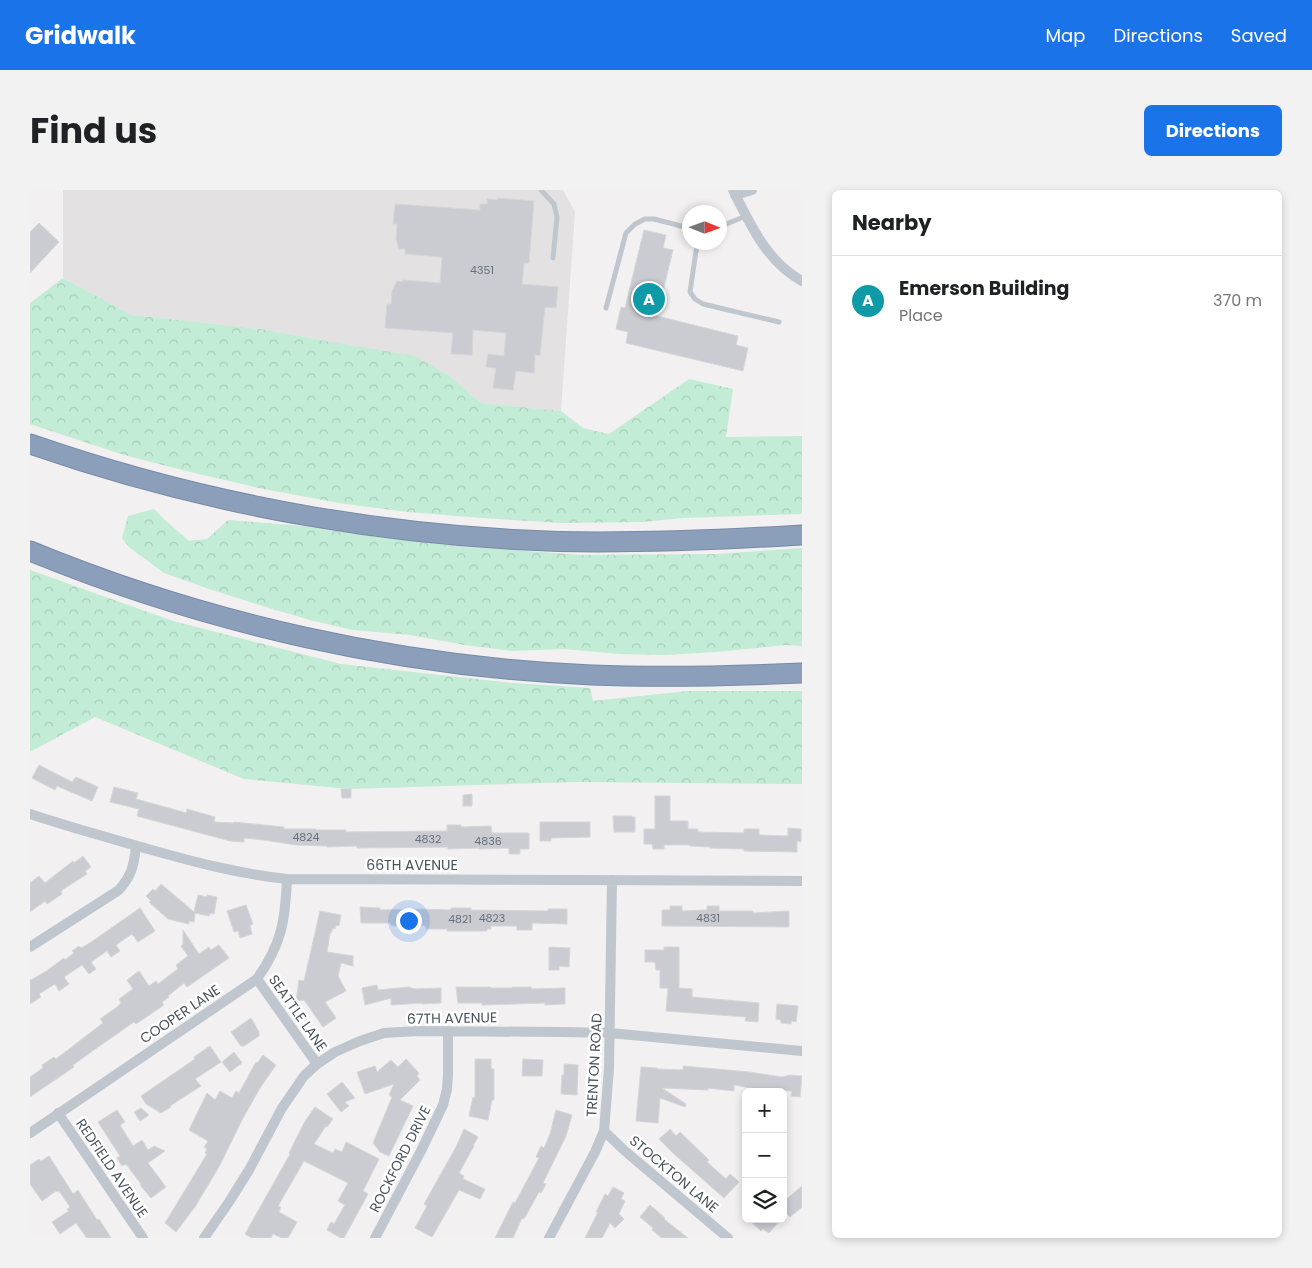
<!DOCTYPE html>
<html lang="en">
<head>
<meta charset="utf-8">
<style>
  :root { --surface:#fff; --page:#f2f2f2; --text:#202124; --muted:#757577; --line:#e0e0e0; --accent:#1a73e8 }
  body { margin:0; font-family:Poppins,sans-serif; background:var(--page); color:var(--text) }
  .controls { position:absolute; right:15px; bottom:15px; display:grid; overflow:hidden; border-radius:8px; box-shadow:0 2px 8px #0003 }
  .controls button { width:45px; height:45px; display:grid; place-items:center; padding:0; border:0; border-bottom:1px solid var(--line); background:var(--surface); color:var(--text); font:25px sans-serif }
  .compass { position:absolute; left:652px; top:15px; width:45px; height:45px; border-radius:50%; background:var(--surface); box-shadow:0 2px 8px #0003; rotate:91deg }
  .you { position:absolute; left:378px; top:730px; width:18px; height:18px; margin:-12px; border:4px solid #fff; border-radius:50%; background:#1a73e8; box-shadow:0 0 0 8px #1a73e833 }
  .badge { display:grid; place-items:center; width:32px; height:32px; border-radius:50%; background:var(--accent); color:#fff; font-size:16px; font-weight:700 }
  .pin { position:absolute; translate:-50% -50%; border:2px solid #fff; box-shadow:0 1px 5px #0006 }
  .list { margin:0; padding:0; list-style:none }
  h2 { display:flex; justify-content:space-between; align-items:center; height:65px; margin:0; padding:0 20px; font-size:21px }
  h2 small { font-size:16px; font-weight:400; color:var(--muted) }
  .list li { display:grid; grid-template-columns:32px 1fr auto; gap:15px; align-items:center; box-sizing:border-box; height:90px; padding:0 20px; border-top:1px solid var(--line) }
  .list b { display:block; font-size:19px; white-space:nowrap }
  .list p { margin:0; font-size:16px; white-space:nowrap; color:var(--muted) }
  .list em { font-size:16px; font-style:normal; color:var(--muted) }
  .icon { flex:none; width:28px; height:28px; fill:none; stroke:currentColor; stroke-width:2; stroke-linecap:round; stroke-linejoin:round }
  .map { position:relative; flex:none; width:772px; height:1048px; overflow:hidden; border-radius:8px }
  header { display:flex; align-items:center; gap:30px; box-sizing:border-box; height:70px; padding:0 25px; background:var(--accent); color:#fff }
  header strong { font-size:24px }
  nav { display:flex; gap:28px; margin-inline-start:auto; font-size:18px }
  .intro { display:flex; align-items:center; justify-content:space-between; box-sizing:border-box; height:120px; padding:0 30px }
  h1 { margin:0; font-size:35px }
  .button { padding:12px 22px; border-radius:8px; background:var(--accent); color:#fff; font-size:18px; font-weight:700 }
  main { display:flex; gap:30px; padding:0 30px }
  aside { flex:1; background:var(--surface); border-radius:8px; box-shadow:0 2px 8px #0003 }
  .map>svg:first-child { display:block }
  .education { fill:#e3e1e1 }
  .forest { fill:url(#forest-crowns) }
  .building { fill:#caccd2; stroke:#d4d6db }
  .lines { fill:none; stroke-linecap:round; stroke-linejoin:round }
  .highway-casing { stroke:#778aa7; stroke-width:21 }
  .lane { stroke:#bfc6ce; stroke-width:5 }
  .street { stroke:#bfc6ce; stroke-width:10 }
  .highway { stroke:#8b9fbb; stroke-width:19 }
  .labels { text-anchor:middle; stroke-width:5; stroke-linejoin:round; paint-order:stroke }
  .number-label { font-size:11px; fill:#69707a }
  .street-label { font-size:14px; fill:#49525c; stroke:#fff }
</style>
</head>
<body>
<header>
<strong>Gridwalk</strong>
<nav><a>Map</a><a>Directions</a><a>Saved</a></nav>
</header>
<div class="intro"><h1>Find us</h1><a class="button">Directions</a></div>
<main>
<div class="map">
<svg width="772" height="1048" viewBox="0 0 772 1048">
  <defs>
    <pattern id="forest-crowns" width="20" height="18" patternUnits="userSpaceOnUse" patternTransform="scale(1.25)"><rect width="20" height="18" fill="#c2ecd5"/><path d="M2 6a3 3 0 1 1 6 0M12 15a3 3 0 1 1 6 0" fill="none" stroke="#a8ccb9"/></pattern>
  </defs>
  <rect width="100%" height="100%" fill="#f2f0f0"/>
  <path class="education" d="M33,0H533L545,22L531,221L451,213L421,187L301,152L231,139L102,125L33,88Z"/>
  <path class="forest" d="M33,88L102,125L231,139L301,152L385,166L421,187L451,213L531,221L553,238L579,244L659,189L703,199L696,247L772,246V324L653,328L612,332L532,333L452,328L378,322L315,314L233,299L156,281L94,265L0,234V113Z
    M124,319L136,331L159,351L177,349L198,330L272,336L340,346L427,356L553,365L686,364L772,358V456L755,455L686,462L634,465L589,464L534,459L482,461L435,455L380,445L323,440L280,430L229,415L179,399L134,383L99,357L92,348L98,326Z
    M0,380L143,431L311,474L483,493L560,498L563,511L657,501H772V594L547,592L319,599L214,589L65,527L0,562Z"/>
  <path class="building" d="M467,8L504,11L499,73H494L492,94L528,97L526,118L515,117L510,165H505L504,183L486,181L483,200L463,198L466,178L456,177L458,164L474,166L476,143L443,140L442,165L421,164L423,143L355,138L357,114H361L362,101L367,91L373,92V90L410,93L412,67L375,64V59H369L366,49L367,34H363L365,14L450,20V14H457V9L467,10Z
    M9,33L29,52L0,83V42Z
    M614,40L636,45L633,58L643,60L627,126L708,146L706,155L718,158L713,181L596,153L598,142L586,139L591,117L595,118Z
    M9,575L42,592L46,587L68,597L62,611L27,596L25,600L2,588Z
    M84,597L108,603L106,609L146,620L156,623L157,619L185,627L184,632L204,633V632L254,637V639H286V640H316V642L417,641V635H431V637L461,636L462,643H499V659H490V664H479V658L449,659V658L418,659V657L327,658V656L297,657V656L266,655L234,650L214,648V652L200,651L107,626L109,619L80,612Z
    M311,599H321V608H312Z
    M442,604V616H433V605Z
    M625,606H640V631H658V639H668V642L714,643V639H729V645L758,646V638L771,639V652L767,651V662L714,661V659L680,658V657L660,656V655H634V659H623L622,654H614V639H625Z
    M583,626H602V627H605V642H584Z
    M510,632H560V647L521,648V651H510Z
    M53,666L61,677L55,681L57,684L32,700L31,702L32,704L17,714L15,711L0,722V693L9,686L15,693L43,671L44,673Z
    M131,694L164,722L168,705L177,707V705L187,707L184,724L180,723L179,726L165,723L164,732L159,731V734L138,729L119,712L121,711L116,706L123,699L125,701Z
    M216,715L223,734L220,735L222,744L210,748L208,741L204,742L197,721Z
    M640,716H652V721L677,720V716H689V721H723V723L759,721V737L632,736V720H640Z
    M330,717L350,718V720L383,719L421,720V718H441V720L518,721V719H537V734L502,733V740H487V736H461V739H457V741H417V739H396V736L391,735L365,736L361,735V733H331Z
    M110,718L125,741L108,752L102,744L86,755L90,761L81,767L77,761L61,772L66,779L59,784L52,775L34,787L39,794L29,801L25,794L9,804L11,807L0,814V789L1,790L18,780L34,768L35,770L44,763L42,761L49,756L51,758L60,753Z
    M290,721L311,725L309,736L306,735L305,739L303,738L301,743H300L297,762L323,766V776L311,773L308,786L316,801L295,812L306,828L293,837L274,810L266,811L269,790L274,791Z
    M153,740L169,764L179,757L181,760L189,755L199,768L157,797L154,793L138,806L139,807L132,812L134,815L106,834L104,832L68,857L43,875L44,877L0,907V887L13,878L12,875L24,867L26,869L73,833L70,829L87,817L91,813L89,809L103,799L97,790L109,781L119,796L126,791L128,794L148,779L146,775L158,766L151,756L153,754Z
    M519,757L540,758L539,777L529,776V780H519Z
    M634,757H649V798L662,799V807L729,813L728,832L715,831L716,827L636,821L638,798H630V780H626L625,772H615V760H634Z
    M347,795L348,800L379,797L384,799L411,798V813L392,814V813L361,815V808L335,815L332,798Z
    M426,797H461V798H482V797H501V799L535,798V814L515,815V813L452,815V813H428Z
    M747,814L768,816L766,832L761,831V834L751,833V830L746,829Z
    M221,828L229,842V846L214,856H211L201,842Z
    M180,856L191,872L165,889L171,896L140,916L141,917L131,923L116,914L111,906L165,869L164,867Z
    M204,862L212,873L200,882L192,872Z
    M233,865L246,875L230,898L212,930L190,975L165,1017L146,1042L135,1033L177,964L175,963L177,959L174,957L178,951L159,940L177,903L185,910L190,901L202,908L206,901L209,903L226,872L227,873Z
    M376,869L389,883L387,886L390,890L370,910L383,916L359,966L350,962L343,953L362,907L359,905L364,894L335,904L327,882L345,876L347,882L361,870L368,877Z
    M445,869H461V879H464V910H462L458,930L439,926L443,907L445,908Z
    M493,869L513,870L512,886H492Z
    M534,874L548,875L547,905L531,904L532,885H534Z
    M653,876L719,882L752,887L760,885L772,886L770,907L761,906L762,901L727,899L704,895V901L678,898V900L632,898L656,914L655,917L630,908L628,933L606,931L611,877L627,878V879L653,880Z
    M312,892L325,908L315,912L319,916L311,922L297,904Z
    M285,917L303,929L297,937L296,936L284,954L303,963L305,959L312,962L316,952L349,969L333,1001L338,1004L314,1048H311L297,1040L301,1032L304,1034L315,1015L308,1011L318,993L274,971L248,1016L251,1017L249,1022L267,1032L258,1048H252L243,1044L241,1048H222L215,1044L260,964L259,963L274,933Z
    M111,918L119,925L110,931L104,922Z
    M87,920L95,932L90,935L103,956L112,950L118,960L124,956L135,961L118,973L136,997L121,1008L110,995L111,994L96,974L92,976L87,968L90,966L68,932Z
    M526,920L542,925L536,946L513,993L516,994L511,1003L509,1002L494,1029L492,1028L483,1048H465L483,1012L485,1013L509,968L506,967L511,956L514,958L520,944Z
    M434,939L448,947L443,956H444L429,983L434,986L433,989L455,999L450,1009L429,1000L402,1047L385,1038L397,1016L394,1014L426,957Z
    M640,939L646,946L650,942L679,970L677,972L696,989L700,984L709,992L694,1008L644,964L629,949Z
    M19,966L43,1004L48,1000L67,1030L69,1029L81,1048H57L46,1033L30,1044L22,1032L39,1021L37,1019L40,1017L29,1001L27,1002L26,1001L12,1011L0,994V975L9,969L11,971Z
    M772,996V1017L760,1027L753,1019V1012Z
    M583,997L594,1003L591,1009L595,1011L589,1024L594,1029L585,1038L580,1033L572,1048H555L568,1022H566L575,1004L578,1006Z
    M620,1015L635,1028L634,1029L658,1048H632L622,1040L623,1038L610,1027Z
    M718,1029H751L739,1043L733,1039L731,1041Z"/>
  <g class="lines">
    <g class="highway-casing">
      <path id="highway" d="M0,254C181,317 376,351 568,352C636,352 704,349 772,345
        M0,361C178,434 369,477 562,485C632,488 702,486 772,483"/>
    </g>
    <path class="lane" d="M511,0L524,14L527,27L523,68
      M689,37L716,26
      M669,52L666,61L660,102L665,109L673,114L749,132
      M576,118L596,43L605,34L615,29H624L659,38"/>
    <path class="street" d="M703,0C720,34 737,72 772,91
      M705,5L722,0
      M0,624C39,637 79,648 118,659C164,672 210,684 257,689L772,691
      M0,757L89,700C102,685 104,675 106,656
      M227,789L287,874
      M28,923L113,1048
      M574,941L595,961L698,1048
      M0,943L227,789C252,753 255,732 257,689
      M174,1048L199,1012L219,980L252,918L274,886L287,874L305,862L330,851L354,843L387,841L533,842L580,843L772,861
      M345,1048L391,961L413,915L417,899L418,884V841
      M519,1048L565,962L574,941L579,878L582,690"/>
    <use href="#highway" class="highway"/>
  </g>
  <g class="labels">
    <g class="number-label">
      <text x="452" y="84">4351</text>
      <text x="276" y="651">4824</text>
      <text x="398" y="653">4832</text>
      <text x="458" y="655">4836</text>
      <text x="462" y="732">4823</text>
      <text x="678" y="732">4831</text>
      <text x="430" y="733">4821</text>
    </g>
    <g class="street-label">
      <text x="382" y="680">66TH AVENUE</text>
      <text transform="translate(268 823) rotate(55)" y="5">SEATTLE LANE</text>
      <text transform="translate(150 824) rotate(-34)" y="5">COOPER LANE</text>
      <text transform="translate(422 828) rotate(-1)" y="5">67TH AVENUE</text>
      <text transform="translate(564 875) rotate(-87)" y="5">TRENTON ROAD</text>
      <text transform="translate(370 969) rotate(-63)" y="5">ROCKFORD DRIVE</text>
      <text transform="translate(82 978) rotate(56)" y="5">REDFIELD AVENUE</text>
      <text transform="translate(644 984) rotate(40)" y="5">STOCKTON LANE</text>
    </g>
  </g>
</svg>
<div class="controls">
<button>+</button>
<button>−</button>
<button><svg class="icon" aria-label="layers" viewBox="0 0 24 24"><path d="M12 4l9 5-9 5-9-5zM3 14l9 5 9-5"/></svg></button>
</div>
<svg class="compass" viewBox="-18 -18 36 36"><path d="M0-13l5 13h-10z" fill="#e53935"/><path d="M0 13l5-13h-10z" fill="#757577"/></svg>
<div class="you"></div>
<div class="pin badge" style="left:619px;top:109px;background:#0f9aa8">A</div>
</div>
<aside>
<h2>Nearby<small></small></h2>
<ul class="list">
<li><span class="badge" style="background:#0f9aa8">A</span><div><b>Emerson Building</b><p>Place</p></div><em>370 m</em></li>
</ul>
</aside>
</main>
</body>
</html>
